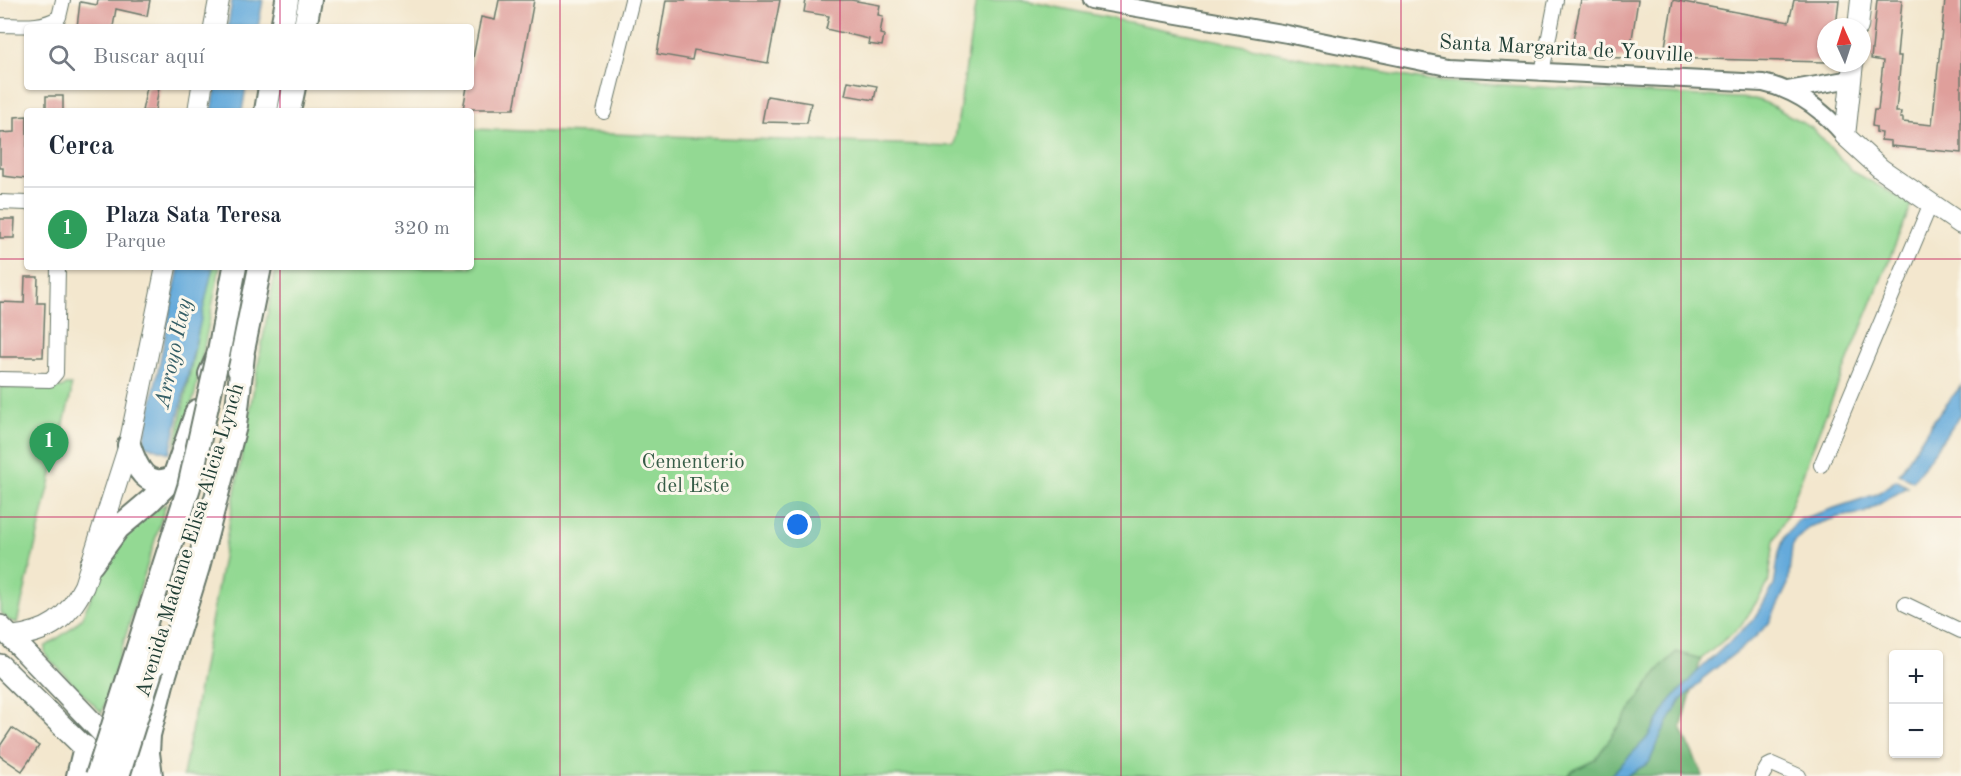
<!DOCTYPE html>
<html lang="es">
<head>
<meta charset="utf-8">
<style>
  :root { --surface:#fff; --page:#f6f6f7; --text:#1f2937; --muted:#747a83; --line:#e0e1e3; --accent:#1f6fb2 }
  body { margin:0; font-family:"Old Standard TT",serif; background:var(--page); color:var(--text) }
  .controls { position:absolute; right:18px; bottom:18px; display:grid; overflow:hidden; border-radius:6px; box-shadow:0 2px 4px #0004 }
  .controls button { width:54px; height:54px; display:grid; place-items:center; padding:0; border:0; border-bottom:2px solid var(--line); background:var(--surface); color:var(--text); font:30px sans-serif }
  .compass { position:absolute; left:1817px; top:18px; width:54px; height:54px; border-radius:50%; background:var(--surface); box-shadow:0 2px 4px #0004; rotate:357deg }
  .you { position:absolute; left:798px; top:525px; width:21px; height:21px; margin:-15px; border:4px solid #fff; border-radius:50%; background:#1a73e8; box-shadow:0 0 0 9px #1a73e833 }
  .badge { display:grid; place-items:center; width:39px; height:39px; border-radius:50%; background:var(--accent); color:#fff; font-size:20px; font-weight:700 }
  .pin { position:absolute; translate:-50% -50px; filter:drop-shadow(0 2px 3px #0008) }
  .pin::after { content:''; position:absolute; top:32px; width:21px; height:18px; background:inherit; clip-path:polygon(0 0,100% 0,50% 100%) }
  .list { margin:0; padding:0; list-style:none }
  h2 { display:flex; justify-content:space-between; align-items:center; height:78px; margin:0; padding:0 24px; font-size:26px }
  h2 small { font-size:20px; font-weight:400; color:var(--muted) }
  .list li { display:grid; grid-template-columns:39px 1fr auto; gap:18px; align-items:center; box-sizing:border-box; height:84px; padding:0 24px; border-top:2px solid var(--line) }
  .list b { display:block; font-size:22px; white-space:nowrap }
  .list p { margin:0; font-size:20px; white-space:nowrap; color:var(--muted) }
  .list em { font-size:20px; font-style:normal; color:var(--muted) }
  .icon { flex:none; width:33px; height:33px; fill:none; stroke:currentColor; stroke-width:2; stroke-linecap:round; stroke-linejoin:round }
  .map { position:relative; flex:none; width:1961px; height:776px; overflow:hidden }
  .search { position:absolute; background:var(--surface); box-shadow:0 2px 4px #0004; left:24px; top:24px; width:450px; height:66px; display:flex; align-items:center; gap:15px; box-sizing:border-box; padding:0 21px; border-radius:6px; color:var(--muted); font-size:22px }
  .panel { position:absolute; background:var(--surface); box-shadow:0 2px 4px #0004; left:24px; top:108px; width:450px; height:162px; border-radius:6px }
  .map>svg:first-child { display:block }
  .green { fill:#93d993; stroke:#598b64; stroke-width:1.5 }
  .forest { fill:#76b97d; stroke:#4a7b58; stroke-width:1.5 }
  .water { fill:#65aadb; stroke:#427488; stroke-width:1.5 }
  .building { fill:#df9f9b }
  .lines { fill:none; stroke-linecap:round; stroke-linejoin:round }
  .minor-casing { stroke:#69786a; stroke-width:16 }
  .tertiary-casing { stroke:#69786a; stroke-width:20 }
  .secondary-casing { stroke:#69786a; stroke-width:22 }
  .primary-casing { stroke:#69786a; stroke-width:24 }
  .trunk-casing { stroke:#69786a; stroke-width:26 }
  .minor { stroke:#fff; stroke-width:14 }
  .tertiary { stroke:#fff; stroke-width:16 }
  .secondary { stroke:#fff; stroke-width:20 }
  .primary { stroke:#fff; stroke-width:21 }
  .trunk { stroke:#fff; stroke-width:22 }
  .trunk-bridge-casing { stroke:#69786a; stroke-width:26; stroke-linecap:butt }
  .trunk-bridge { stroke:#fff; stroke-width:22 }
  .grid { fill:none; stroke:#c2185b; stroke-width:1.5; stroke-opacity:0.55 }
  .labels { text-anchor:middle; stroke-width:6; stroke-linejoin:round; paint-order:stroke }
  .street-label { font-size:21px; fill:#1f3d34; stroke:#fbf7ec }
  .park-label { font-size:21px; fill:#365c47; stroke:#fbf7ec }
  .water-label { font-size:22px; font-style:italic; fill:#345e66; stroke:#fbf7ec }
</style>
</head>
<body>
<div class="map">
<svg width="1961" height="776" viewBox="0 0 1961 776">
  <rect width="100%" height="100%" fill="#fbf7ec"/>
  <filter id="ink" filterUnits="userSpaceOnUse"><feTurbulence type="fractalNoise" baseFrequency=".0167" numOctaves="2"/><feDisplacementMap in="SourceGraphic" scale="12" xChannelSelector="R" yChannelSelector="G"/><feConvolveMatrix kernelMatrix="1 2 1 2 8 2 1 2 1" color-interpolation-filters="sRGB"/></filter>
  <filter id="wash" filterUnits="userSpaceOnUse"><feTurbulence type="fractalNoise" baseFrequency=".008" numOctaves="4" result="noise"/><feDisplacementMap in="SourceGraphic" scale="24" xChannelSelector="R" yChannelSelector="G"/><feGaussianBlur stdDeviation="1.35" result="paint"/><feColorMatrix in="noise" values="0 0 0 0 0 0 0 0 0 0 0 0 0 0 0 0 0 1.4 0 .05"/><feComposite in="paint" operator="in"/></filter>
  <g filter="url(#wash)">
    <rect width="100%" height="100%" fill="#f3e7ce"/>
    <path class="green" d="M976,0H1022L1308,59L1430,81L1755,99L1769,104L1812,128L1852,171L1912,204L1819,431L1789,511L1774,541L1768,584L1741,626L1701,659L1676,652L1657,672L1595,760L1572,771L1567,776H183L276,267H471V129L954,146Z
      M211,267H220L195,393L185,430L175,447Z
      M66,385H71V394L17,623L8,620L0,612V387L62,388Z
      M166,504L102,713L48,658L45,654V647L68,631L81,619L116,544L156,509Z"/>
    <path class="forest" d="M1676,652L1701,659L1681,728L1703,776H1567L1572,771L1595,760L1657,672Z"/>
    <path class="water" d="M232,0H263L258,27H228Z
      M216,87H246L242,111H212Z
      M179,267H213L170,453L143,445Z
      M1961,386V414L1913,481L1899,474L1931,424Z
      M1896,480L1908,487L1864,513L1838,517L1809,527L1796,540L1792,547L1788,584L1769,623L1753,639L1702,679L1700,683L1681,700L1662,733L1649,763L1626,776H1610L1647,738L1670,701L1695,674L1753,620L1774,586L1779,552L1785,536L1798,520L1877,494Z"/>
    <g id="blocks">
      <path class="building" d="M98,0H150L147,16L116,9L113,27H77L80,2L97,5Z
        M499,0H534L514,109H463L467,87H471V68L481,17L495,20Z
        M666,0H780L768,63L694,50L692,60L657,54Z
        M806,0H851L880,5L878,15L883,16L880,34L884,35L882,46L868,44L869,39L826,29L829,16L804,12Z
        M1581,0H1638L1629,58L1575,57L1571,50Z
        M1673,0L1789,22L1794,0H1839L1836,27H1826V62L1663,58Z
        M1877,0H1902L1897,56H1901L1896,112H1901L1900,118H1903V122L1932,125L1945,0H1961V153L1891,146V141L1881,140L1882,133L1876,132V127L1872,126L1874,110H1878L1883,61L1871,59Z
        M848,81L877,86L874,100L845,95Z
        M147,87H159L155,111H142Z
        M46,96H63V111H46Z
        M767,96L811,103L807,123L762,122Z
        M27,116V179L3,176V168H0V133L15,132V117Z
        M0,219H15L14,238H0Z
        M25,277H38L37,303H45L43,357H0V302L24,303Z
        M12,728L39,746L22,771L0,756V746Z"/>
    </g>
  </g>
  <g filter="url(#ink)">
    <use href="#blocks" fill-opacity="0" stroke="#69786a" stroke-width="1.5"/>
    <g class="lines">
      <g class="minor-casing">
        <path id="minor" d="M0,25C20,25 41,29 59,17L63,0
          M1542,73L1556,0
          M604,112L632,0
          M0,202L27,203
          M0,379L50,380L56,373L58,267
          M1821,465L1931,203
          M1905,604L1961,631
          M1762,776L1768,766L1772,764L1799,776"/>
      </g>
      <g class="tertiary-casing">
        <path id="tertiary" d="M1091,0L1287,34L1447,67L1763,83C1797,90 1823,110 1845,136
          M1788,90L1851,79"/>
      </g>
      <g class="secondary-casing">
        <path id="secondary" d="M214,27L219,0
          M1858,27L1861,0
          M1853,63L1845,136L1881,169L1961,224
          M198,111L202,87
          M11,637C49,632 67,620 84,586L129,445L166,267"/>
      </g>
      <g class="primary-casing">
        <path id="primary" d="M0,626L114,745L139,776
          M0,665L96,759"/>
      </g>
      <g class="trunk-casing">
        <path id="trunk" d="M282,27L287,0
          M305,27L310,0
          M266,111L270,87
          M289,111L294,87
          M239,370L260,267
          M210,374L218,356L235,267
          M129,445C136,467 146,491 174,477
          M92,564L118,528L150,501L174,477L197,411
          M78,776L85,747
          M151,776L148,753L149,735L162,684L198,567L235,426L243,355"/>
      </g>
      <use href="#minor" class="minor"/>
      <use href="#tertiary" class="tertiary"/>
      <use href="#secondary" class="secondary"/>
      <use href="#primary" class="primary"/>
      <use href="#trunk" class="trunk"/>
      <g class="trunk-bridge-casing">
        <path id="trunk-bridge" d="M97,776L189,487L218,356
          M118,776L152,668"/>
      </g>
      <use href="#trunk-bridge" class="trunk-bridge"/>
    </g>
  </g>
  <path class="grid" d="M280,0V27M560,0V776M840,0V776M1121,0V776M1401,0V776M1681,0V776M280,87V111M0,259H27M471,259H1961M280,267V776M0,517H1961"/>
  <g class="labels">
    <g class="street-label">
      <text transform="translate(1566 48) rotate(3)" y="7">Santa Margarita de Youville</text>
      <text transform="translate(189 540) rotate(-73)" y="7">Avenida Madame Elisa Alicia Lynch</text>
    </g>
    <g class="park-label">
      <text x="693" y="468">Cementerio<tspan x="693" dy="24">del Este</tspan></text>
    </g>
    <g class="water-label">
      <text transform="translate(172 353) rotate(-78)" y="8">Arroyo Itay</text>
    </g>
  </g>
</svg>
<div class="controls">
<button>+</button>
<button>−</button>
</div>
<svg class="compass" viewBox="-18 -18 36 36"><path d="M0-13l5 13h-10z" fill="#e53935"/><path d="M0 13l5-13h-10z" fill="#747a83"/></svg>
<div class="you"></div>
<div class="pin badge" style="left:49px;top:473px;background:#2e9e5b">1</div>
<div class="search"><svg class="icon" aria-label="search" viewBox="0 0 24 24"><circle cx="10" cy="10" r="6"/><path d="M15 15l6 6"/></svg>Buscar aquí</div>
<section class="panel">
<h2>Cerca<small></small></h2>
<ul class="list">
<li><span class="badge" style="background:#2e9e5b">1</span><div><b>Plaza Sata Teresa</b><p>Parque</p></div><em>320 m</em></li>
</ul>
</section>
</div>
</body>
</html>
